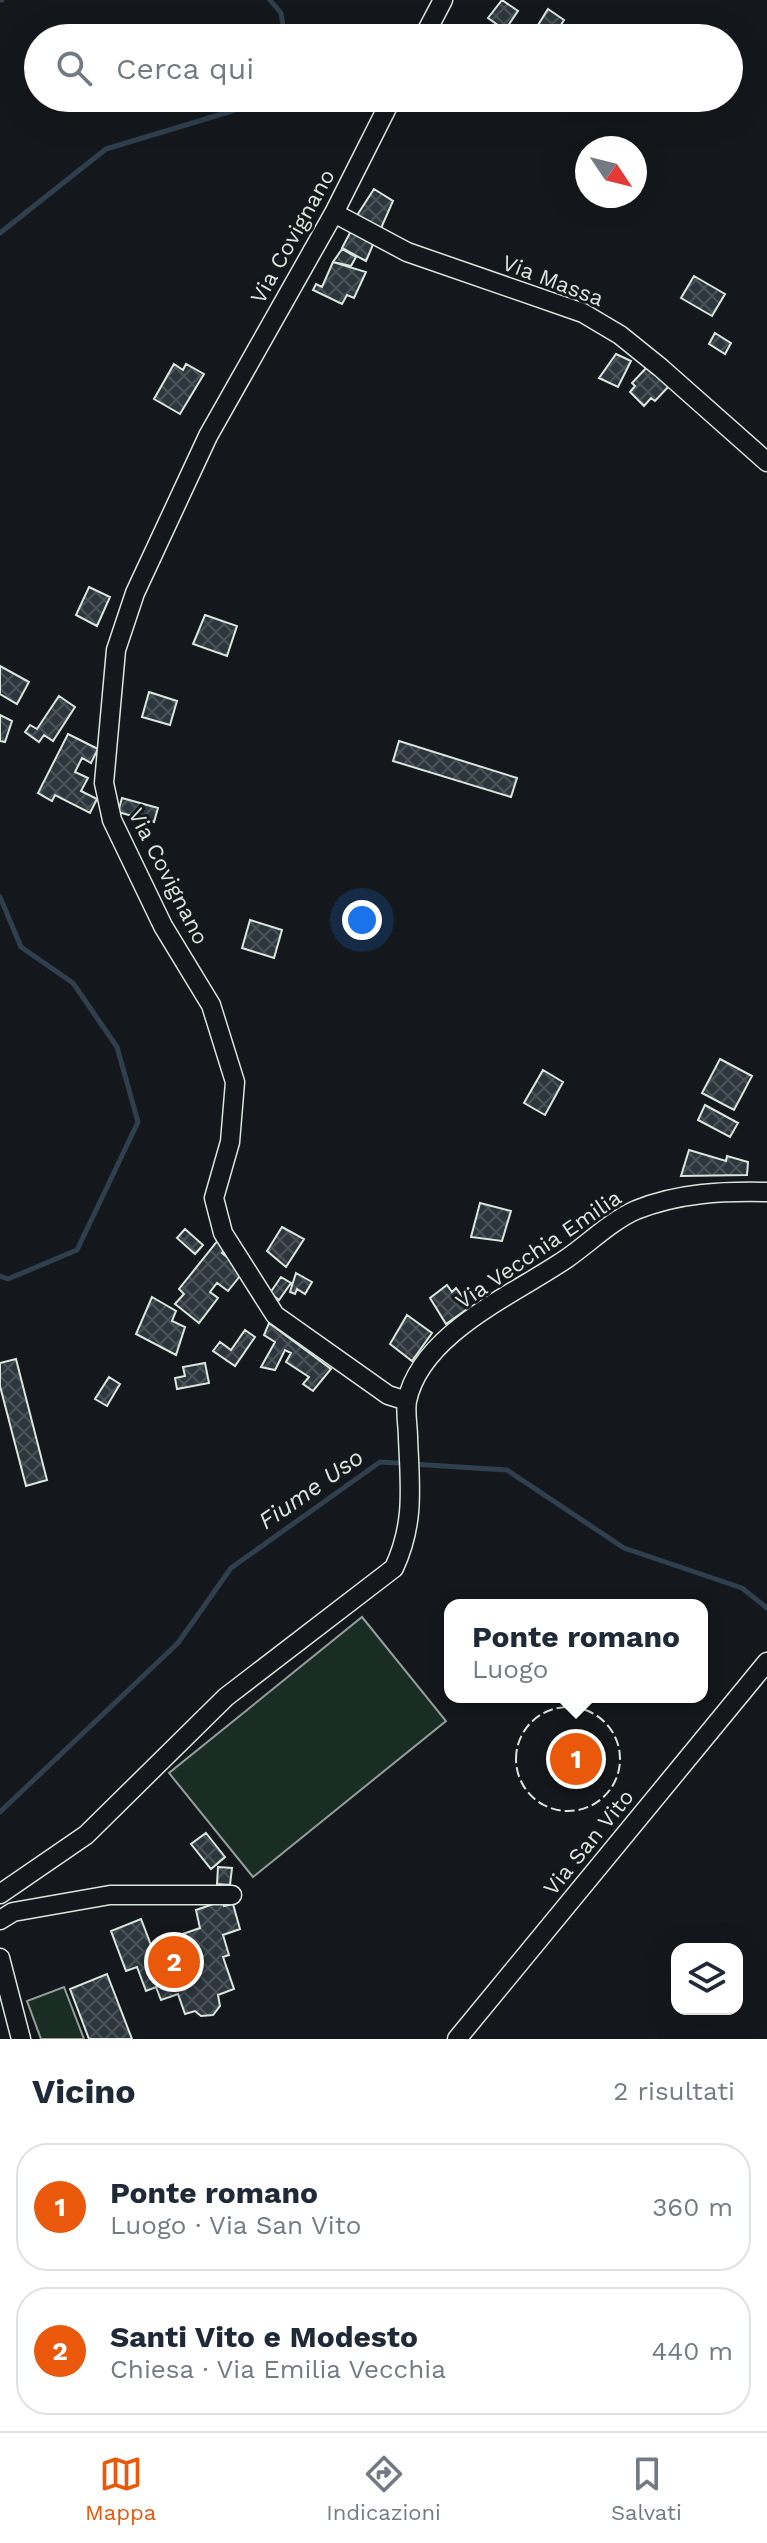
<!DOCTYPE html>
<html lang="it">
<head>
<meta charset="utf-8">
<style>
  :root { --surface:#fff; --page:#f6f6f7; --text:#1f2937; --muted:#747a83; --line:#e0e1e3; --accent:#ea580c }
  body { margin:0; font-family:"Work Sans",sans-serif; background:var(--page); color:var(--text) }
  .controls { position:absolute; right:24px; bottom:24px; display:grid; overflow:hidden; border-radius:16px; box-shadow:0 8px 32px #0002 }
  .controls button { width:72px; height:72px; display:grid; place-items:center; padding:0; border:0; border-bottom:2px solid var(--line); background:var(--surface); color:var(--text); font:40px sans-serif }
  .compass { position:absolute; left:575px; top:136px; width:72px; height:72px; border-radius:50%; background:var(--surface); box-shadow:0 8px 32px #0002; rotate:125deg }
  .you { position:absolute; left:362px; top:920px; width:28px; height:28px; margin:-20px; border:6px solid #fff; border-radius:50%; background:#1a73e8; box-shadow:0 0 0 12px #1a73e833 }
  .badge { display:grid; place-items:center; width:52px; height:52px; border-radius:50%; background:var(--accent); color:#fff; font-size:26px; font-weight:700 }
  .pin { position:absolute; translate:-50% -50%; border:4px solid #fff; box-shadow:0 2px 8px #0006 }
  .popup { position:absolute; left:444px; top:1599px; width:264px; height:104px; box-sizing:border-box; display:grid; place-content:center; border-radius:16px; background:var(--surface); filter:drop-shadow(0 2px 6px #0005); font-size:26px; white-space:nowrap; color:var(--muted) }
  .popup b { font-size:30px; color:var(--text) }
  .popup::after { content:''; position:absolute; left:50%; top:100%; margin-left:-16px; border:16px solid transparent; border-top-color:var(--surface) }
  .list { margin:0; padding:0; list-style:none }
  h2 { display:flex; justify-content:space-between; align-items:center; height:104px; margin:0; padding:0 32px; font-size:34px }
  h2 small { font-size:26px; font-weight:400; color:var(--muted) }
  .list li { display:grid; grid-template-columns:52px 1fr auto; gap:24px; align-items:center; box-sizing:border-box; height:128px; margin:0 16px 16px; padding:0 16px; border:2px solid var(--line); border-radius:32px }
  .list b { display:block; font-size:30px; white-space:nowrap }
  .list p { margin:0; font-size:26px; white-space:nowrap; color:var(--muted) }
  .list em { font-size:26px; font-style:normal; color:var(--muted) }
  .icon { flex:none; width:44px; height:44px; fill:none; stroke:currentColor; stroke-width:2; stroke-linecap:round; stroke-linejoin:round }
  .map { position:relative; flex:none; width:767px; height:2039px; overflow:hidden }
  .search { position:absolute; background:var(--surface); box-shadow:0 8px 32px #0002; left:24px; right:24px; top:24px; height:88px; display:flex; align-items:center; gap:20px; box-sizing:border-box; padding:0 28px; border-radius:44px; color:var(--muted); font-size:30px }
  .sheet { height:392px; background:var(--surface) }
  nav { display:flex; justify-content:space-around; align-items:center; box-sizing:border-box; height:112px; border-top:2px solid var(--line); background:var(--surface); font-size:22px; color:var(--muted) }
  nav a { display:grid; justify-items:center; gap:4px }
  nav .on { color:var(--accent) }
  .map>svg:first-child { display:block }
  .green { fill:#1a2d24; stroke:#939e99; stroke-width:2 }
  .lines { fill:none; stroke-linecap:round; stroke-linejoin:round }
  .stream { stroke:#2f3f4d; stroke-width:5 }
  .building { fill:url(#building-cross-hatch); stroke:#d8e6dc; stroke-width:2 }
  .minor-casing { stroke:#d8e6dc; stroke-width:21 }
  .minor { stroke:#14181c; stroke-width:18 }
  .fence { stroke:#d8e6dc; stroke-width:2; stroke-dasharray:10 4; stroke-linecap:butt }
  .labels { text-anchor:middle; stroke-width:6; stroke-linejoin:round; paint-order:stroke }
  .street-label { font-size:22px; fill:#d8e6dc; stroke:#14181c }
  .water-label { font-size:24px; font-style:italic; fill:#d8e6dc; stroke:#14181c }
</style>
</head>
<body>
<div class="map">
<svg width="767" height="2039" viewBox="0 0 767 2039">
  <defs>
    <pattern id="building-cross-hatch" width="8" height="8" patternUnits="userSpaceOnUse" patternTransform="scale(2)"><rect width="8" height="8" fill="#2c363c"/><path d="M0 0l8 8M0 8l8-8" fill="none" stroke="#4a5358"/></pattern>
  </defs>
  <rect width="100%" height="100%" fill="#14181c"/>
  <path class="green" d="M362,1617L446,1721L253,1877L169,1773Z
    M64,1987L84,2039H41L27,2001Z"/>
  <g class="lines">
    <path class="stream" d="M0,0H2
      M270,0L281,13L285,38
      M0,233L106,149L232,111L264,98
      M0,897L21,947L73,983L117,1047L138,1122L77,1250L8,1279L0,1276
      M0,1812L178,1643L231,1568L380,1462L507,1470L624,1548L742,1588L767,1608"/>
  </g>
  <path class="building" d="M502,0L518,11L505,30L488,18Z
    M548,9L564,20L561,25L552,38H530Z
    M374,189L393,201L378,235L354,220Z
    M353,227L375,240L366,261L342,248Z
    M342,249L356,257L351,266L333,262Z
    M333,262L366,272L354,298L347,295L342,304L313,290L316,284L322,287Z
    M694,276L725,294L712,316L681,298Z
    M715,333L731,343L725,354L709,344Z
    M616,354L631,361L618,387L599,378Z
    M174,364L183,370L186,364L204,374L180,414L154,399Z
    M649,365L670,385L655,401L651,398L644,406L630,392L635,386L632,383Z
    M89,587L110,597L97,626L76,615Z
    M205,615L237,626L227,656L193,644Z
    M0,666L29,682L17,704L0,694Z
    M149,692L177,701L170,725L142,717Z
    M59,696L75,707L53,741L44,735L39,742L25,732L30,725L37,729Z
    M0,715L12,721L5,742L0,741Z
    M68,734L98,749L91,763L82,758L75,772L88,778L81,791L97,799L90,813L55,795L52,801L38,793Z
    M399,741L517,778L511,797L393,761Z
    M122,798L158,808L154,822L118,812Z
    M250,920L282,930L274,958L242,948Z
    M720,1059L752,1076L734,1110L702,1093Z
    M543,1070L563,1082L545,1115L524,1103Z
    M705,1105L738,1123L730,1137L698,1120Z
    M689,1150L726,1161L727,1156L748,1162L747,1175L681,1176Z
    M480,1203L511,1211L502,1241L471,1237Z
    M282,1227L304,1239L286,1267L267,1251Z
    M185,1229L203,1245L195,1254L177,1238Z
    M219,1239L227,1246L222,1253L244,1271L228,1291L217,1283L210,1292L218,1298L199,1323L175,1304L184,1294L179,1289Z
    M296,1273L312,1282L305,1294L297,1289L295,1294L290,1292Z
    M281,1277L291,1283L279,1300L270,1293Z
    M447,1285L452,1292L456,1288L470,1307L446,1324L430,1298Z
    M152,1297L176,1311L172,1321L185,1327L176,1355L136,1334Z
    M407,1315L432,1333L412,1361L390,1344Z
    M269,1323L331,1369L313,1391L303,1384L309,1377L286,1362L291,1353L285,1350L275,1370L261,1367L275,1342L264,1335Z
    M245,1330L255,1337L235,1366L213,1351L220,1342L231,1350Z
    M16,1359L47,1480L26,1486L0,1386V1363Z
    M205,1363L209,1383L177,1389L175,1378L185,1376L183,1367Z
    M109,1377L120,1384L107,1406L95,1399Z
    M206,1833L225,1857L211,1869L191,1844Z
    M218,1867L232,1868L230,1885L217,1884Z
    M222,1901L224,1906L233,1904L240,1929L223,1935L229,1955L223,1957L234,1989L218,1995L220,2006L213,2015L201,2016L195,2011L185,2014L178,1994L161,2000L156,1987L146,1991L137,1967L126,1971L111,1931L141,1919L151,1945L200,1928L196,1910Z
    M107,1974L132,2039H89L70,1989Z"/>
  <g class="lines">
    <g class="minor-casing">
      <path id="minor" d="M423,38L443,0
        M392,98L334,213L208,436L135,593L116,650L104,783L112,820L163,926L211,1005L235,1082L230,1142L214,1198L223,1233L275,1315L388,1395L407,1401
        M334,213L407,252L583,313L620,335L661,368L767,462
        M0,1894L86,1835L226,1697L394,1568C415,1523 410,1486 408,1438C408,1426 405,1412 407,1401C421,1333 515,1294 566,1259C588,1244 611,1221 636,1210C678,1193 722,1191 767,1192
        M0,1920L13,1912L110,1895H232
        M0,1958L21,2039
        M457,2039L767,1662"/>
    </g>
    <use href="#minor" class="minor"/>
    <path class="fence" d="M516 1759a52 52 0 1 1 104 0a52 52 0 1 1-104 0Z"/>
  </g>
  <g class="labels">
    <g class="street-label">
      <text transform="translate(292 236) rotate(-61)" y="8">Via Covignano</text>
      <text transform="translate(553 280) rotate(21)" y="8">Via Massa</text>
      <text transform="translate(169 876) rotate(63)" y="8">Via Covignano</text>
      <text transform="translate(538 1249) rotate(-34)" y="8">Via Vecchia Emilia</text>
      <text transform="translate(588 1842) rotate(-51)" y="8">Via San Vito</text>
    </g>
    <g class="water-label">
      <text transform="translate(311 1489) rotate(-35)" y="8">Fiume Uso</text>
    </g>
  </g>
</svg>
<div class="controls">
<button><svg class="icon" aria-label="layers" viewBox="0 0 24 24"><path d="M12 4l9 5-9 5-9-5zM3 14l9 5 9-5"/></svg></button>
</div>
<svg class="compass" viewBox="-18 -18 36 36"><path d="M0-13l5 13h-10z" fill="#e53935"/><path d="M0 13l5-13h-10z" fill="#747a83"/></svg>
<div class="you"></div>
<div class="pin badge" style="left:576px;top:1759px">1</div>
<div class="popup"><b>Ponte romano</b>Luogo</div>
<div class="pin badge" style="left:174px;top:1962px">2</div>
<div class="search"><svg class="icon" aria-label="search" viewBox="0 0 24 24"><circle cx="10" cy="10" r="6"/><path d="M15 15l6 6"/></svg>Cerca qui</div>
</div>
<section class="sheet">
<h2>Vicino<small>2 risultati</small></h2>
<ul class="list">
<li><span class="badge">1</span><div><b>Ponte romano</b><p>Luogo · Via San Vito</p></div><em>360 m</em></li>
<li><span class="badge">2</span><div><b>Santi Vito e Modesto</b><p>Chiesa · Via Emilia Vecchia</p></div><em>440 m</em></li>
</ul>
</section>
<nav>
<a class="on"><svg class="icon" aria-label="map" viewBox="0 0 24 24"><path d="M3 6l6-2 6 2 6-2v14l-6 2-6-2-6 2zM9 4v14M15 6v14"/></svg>Mappa</a>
<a><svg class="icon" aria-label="directions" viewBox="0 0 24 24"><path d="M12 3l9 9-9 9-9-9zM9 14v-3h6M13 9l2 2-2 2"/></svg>Indicazioni</a>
<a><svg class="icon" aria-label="saved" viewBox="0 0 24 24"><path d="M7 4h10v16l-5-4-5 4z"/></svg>Salvati</a>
</nav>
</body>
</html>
